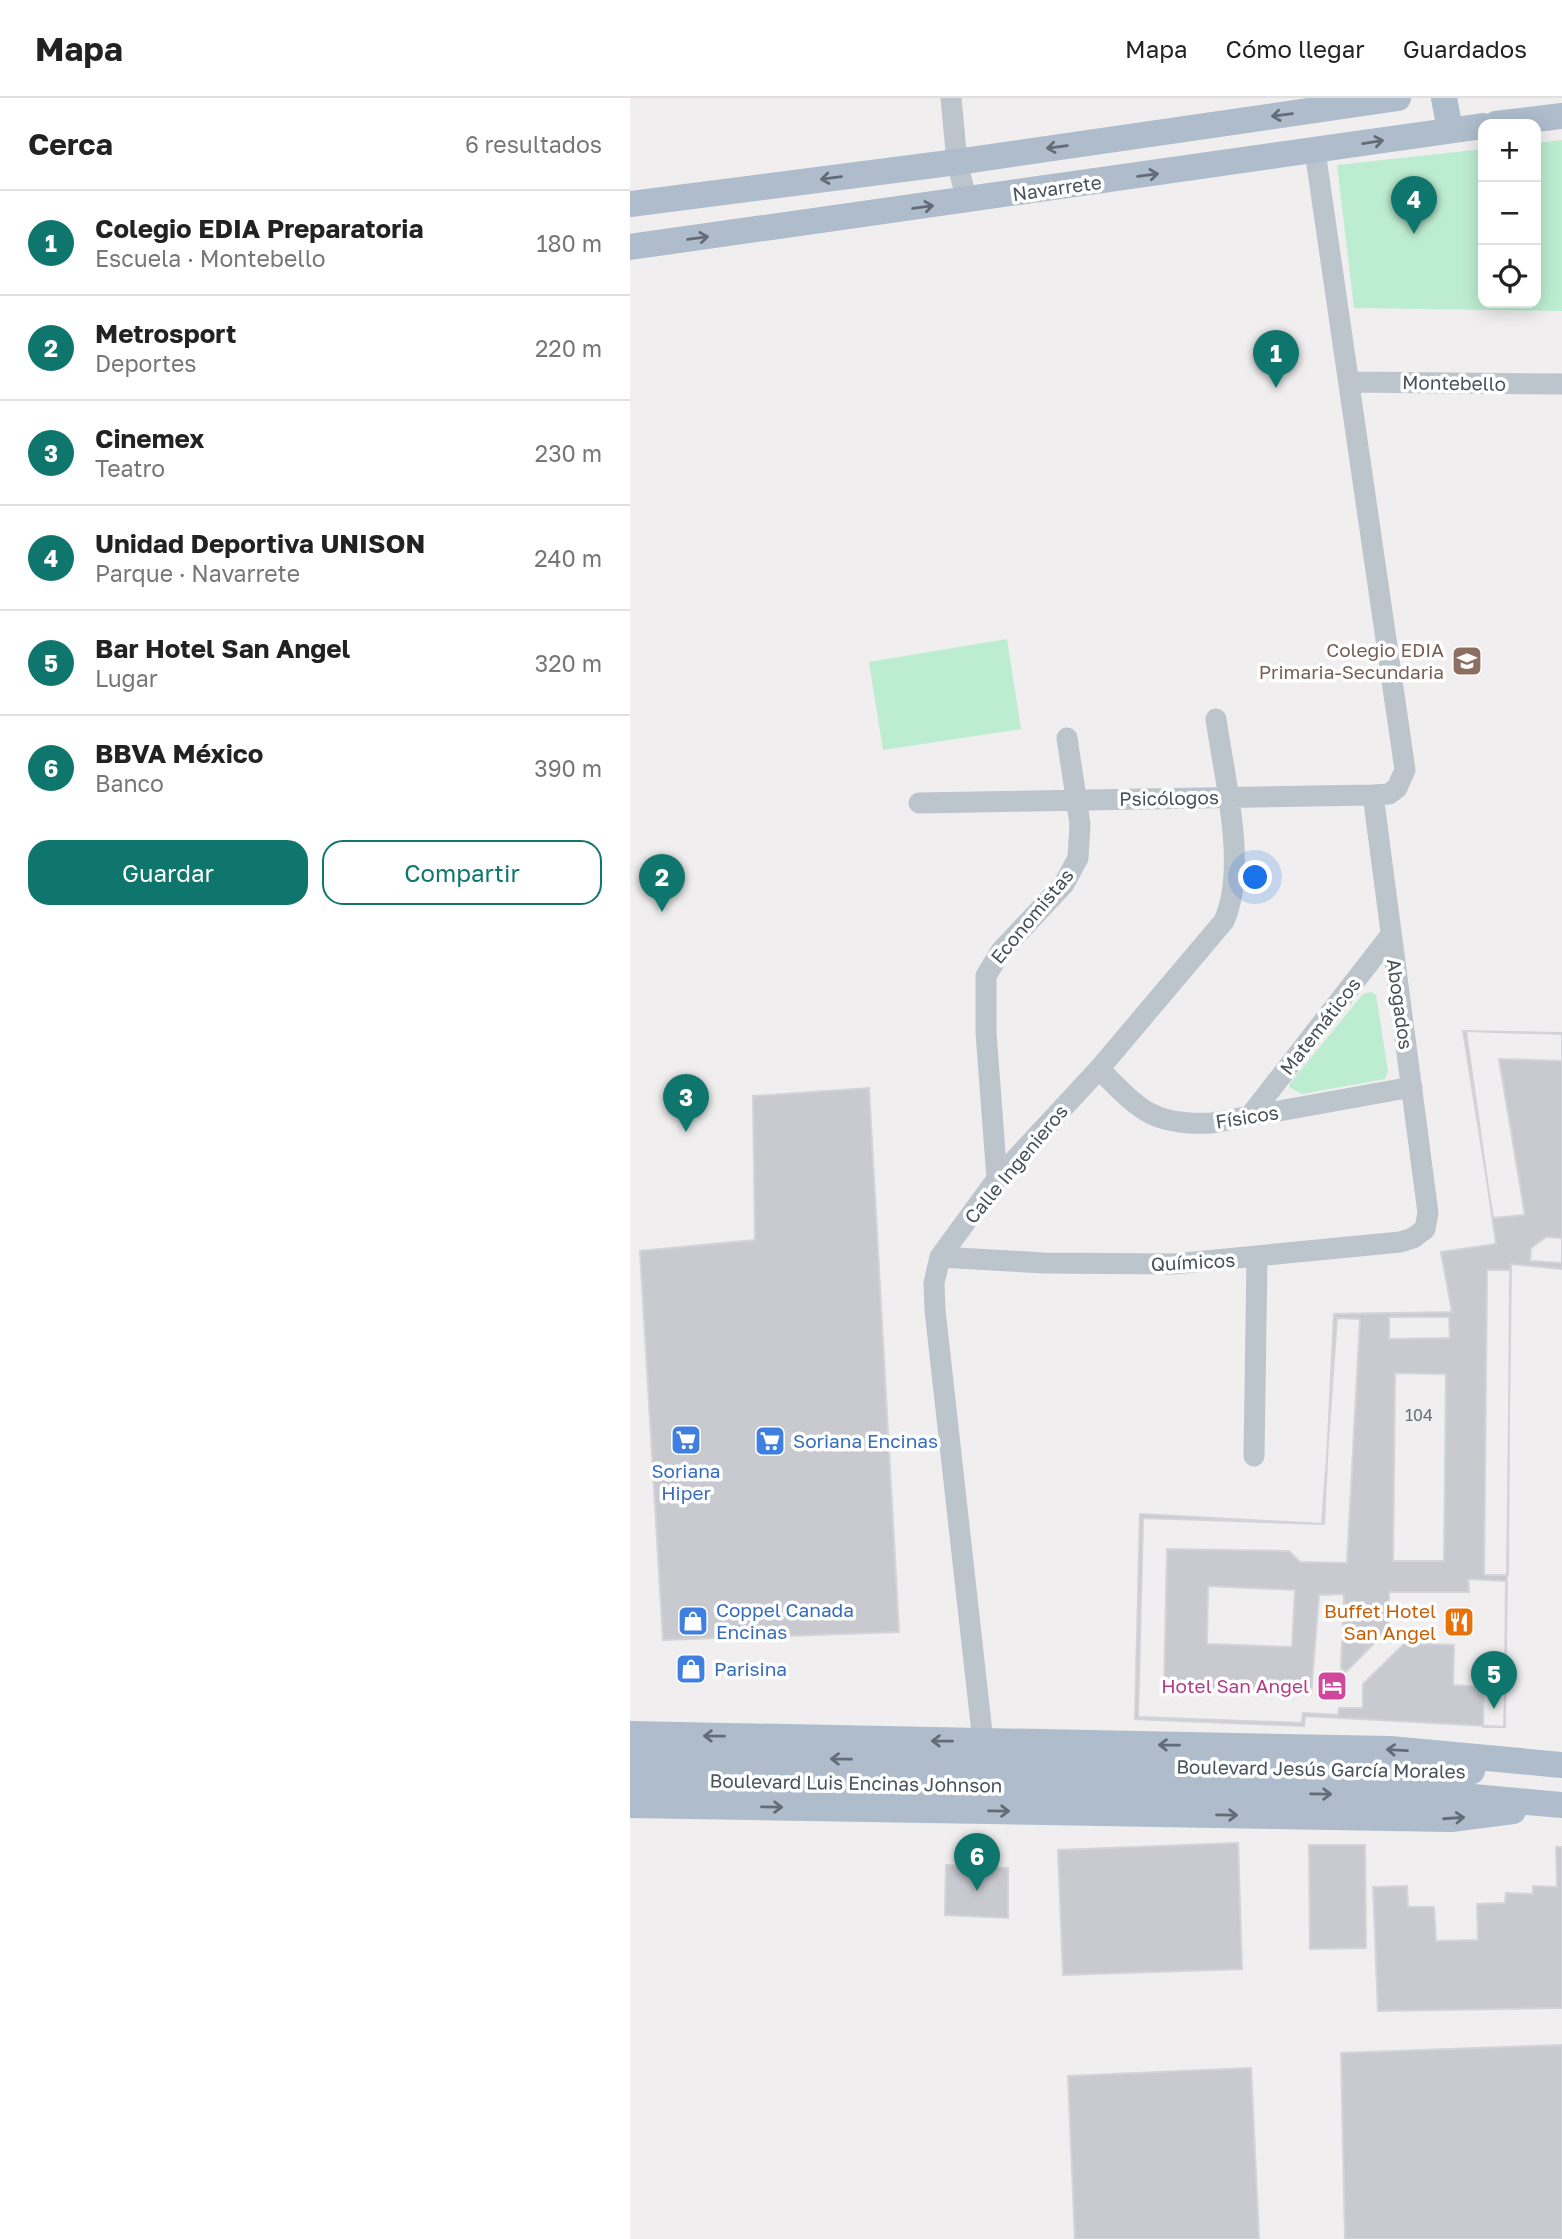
<!DOCTYPE html>
<html lang="es">
<head>
<meta charset="utf-8">
<style>
  :root { --surface:#fff; --page:#f2f2f2; --text:#222; --muted:#767676; --line:#e0e0e0; --accent:#0f766e }
  body { margin:0; font-family:"Golos Text",sans-serif; background:var(--page); color:var(--text) }
  .controls { position:absolute; right:21px; top:21px; display:grid; overflow:hidden; border-radius:14px; box-shadow:0 4px 18px #0003 }
  .controls button { width:63px; height:63px; display:grid; place-items:center; padding:0; border:0; border-bottom:2px solid var(--line); background:var(--surface); color:var(--text); font:35px sans-serif }
  .you { position:absolute; left:626px; top:780px; width:24px; height:24px; margin:-18px; border:5px solid #fff; border-radius:50%; background:#1a73e8; box-shadow:0 0 0 10px #1a73e833 }
  .badge { display:grid; place-items:center; width:46px; height:46px; border-radius:50%; background:var(--accent); color:#fff; font-size:23px; font-weight:700 }
  .pin { position:absolute; translate:-50% -58px; filter:drop-shadow(0 2px 4px #0008) }
  .pin::after { content:''; position:absolute; top:37px; width:24px; height:21px; background:inherit; clip-path:polygon(0 0,100% 0,50% 100%) }
  .list { margin:0; padding:0; list-style:none }
  h2 { display:flex; justify-content:space-between; align-items:center; height:91px; margin:0; padding:0 28px; font-size:30px }
  h2 small { font-size:23px; font-weight:400; color:var(--muted) }
  .list li { display:grid; grid-template-columns:46px 1fr auto; gap:21px; align-items:center; box-sizing:border-box; height:105px; padding:0 28px; border-top:2px solid var(--line) }
  .list b { display:block; font-size:26px; white-space:nowrap }
  .list p { margin:0; font-size:23px; white-space:nowrap; color:var(--muted) }
  .list em { font-size:23px; font-style:normal; color:var(--muted) }
  .actions { display:flex; gap:14px; padding:21px 28px }
  .actions a { flex:1; padding:16px 0; border:2px solid var(--accent); border-radius:21px; text-align:center; font-size:24px; color:var(--accent) }
  .actions .main { background:var(--accent); color:#fff }
  .icon { flex:none; width:38px; height:38px; fill:none; stroke:currentColor; stroke-width:2; stroke-linecap:round; stroke-linejoin:round }
  .map { position:relative; flex:none; width:932px; height:2141px; overflow:hidden }
  header { display:flex; align-items:center; gap:42px; box-sizing:border-box; height:98px; padding:0 35px; background:var(--surface); border-bottom:2px solid var(--line) }
  header strong { font-size:33px }
  nav { display:flex; gap:38px; margin-inline-start:auto; font-size:24px }
  main { display:flex }
  aside { flex:1; background:var(--surface) }
  .map>svg:first-child { display:block }
  .green { fill:#bdedd1 }
  .building { fill:#c8cad0; stroke:#d2d4d9; stroke-width:2; fill-rule:evenodd }
  .lines { fill:none; stroke-linecap:round; stroke-linejoin:round }
  .minor { stroke:#bdc5cc; stroke-width:21 }
  .major { stroke:#aebccc; stroke-width:26 }
  .oneway { stroke:#616c76 }
  .labels { text-anchor:middle; stroke-width:7; stroke-linejoin:round; paint-order:stroke }
  .number-label { font-size:16px; fill:#676f78 }
  .street-label { font-size:19px; fill:#47515a; stroke:#fff }
  .education-label { font-size:19px; fill:#785e54; stroke:#fff; text-anchor:end }
  .shop-label { font-size:19px; fill:#366cbe; stroke:#fff; text-anchor:start }
  .food-label { font-size:19px; fill:#c56008; stroke:#fff; text-anchor:end }
  .hotel-label { font-size:19px; fill:#b23c85; stroke:#fff; text-anchor:end }
</style>
</head>
<body>
<header>
<strong>Mapa</strong>
<nav><a>Mapa</a><a>Cómo llegar</a><a>Guardados</a></nav>
</header>
<main>
<aside>
<h2>Cerca<small>6 resultados</small></h2>
<ul class="list">
<li><span class="badge">1</span><div><b>Colegio EDIA Preparatoria</b><p>Escuela · Montebello</p></div><em>180 m</em></li>
<li><span class="badge">2</span><div><b>Metrosport</b><p>Deportes</p></div><em>220 m</em></li>
<li><span class="badge">3</span><div><b>Cinemex</b><p>Teatro</p></div><em>230 m</em></li>
<li><span class="badge">4</span><div><b>Unidad Deportiva UNISON</b><p>Parque · Navarrete</p></div><em>240 m</em></li>
<li><span class="badge">5</span><div><b>Bar Hotel San Angel</b><p>Lugar</p></div><em>320 m</em></li>
<li><span class="badge">6</span><div><b>BBVA México</b><p>Banco</p></div><em>390 m</em></li>
</ul>
<div class="actions"><a class="main">Guardar</a><a>Compartir</a></div>
</aside>
<div class="map">
<svg width="932" height="2141" viewBox="0 0 932 2141">
  <rect width="100%" height="100%" fill="#f0eeee"/>
  <path class="green" d="M932,42V213L724,210L707,67L853,51V205H906V45Z
    M377,541L391,631L253,652L239,564Z
    M741,894L746,897L758,973L755,981L672,996L659,989L661,984L733,896Z"/>
  <path class="building" d="M833,933L932,935V963L869,961L895,1117L863,1120Z
    M836,933L932,936V1171L881,1166L875,1629L675,1618L674,1628L505,1621L510,1416L694,1426L704,1216L822,1214L811,1154L866,1146ZM578,1488L665,1492L662,1549L577,1546Z
    M239,990L269,1534L33,1542L10,1153L125,1142L123,998Z
    M916,1139L932,1140V1165L900,1163L901,1150Z
    M857,1172H880L878,1477H854Z
    M759,1219H819L820,1240L759,1241Z
    M707,1220L730,1221L717,1465L670,1464L659,1453L537,1451L534,1592L681,1597L689,1497L714,1496L711,1570L716,1574L760,1529L775,1545L733,1586V1610H709L708,1617L673,1615L672,1625L508,1619L513,1420L692,1426Z
    M765,1275L816,1276L814,1463H763Z
    M838,1481L876,1483L875,1590L823,1587L824,1547L775,1545L759,1525V1494H839Z
    M854,1592H875L874,1629H853Z
    M608,1745L612,1871L433,1877L428,1752Z
    M679,1747H735L736,1850L680,1851Z
    M926,1749H932V1910L748,1913L743,1789L777,1788L778,1809H804L806,1843L848,1842L847,1806L875,1805L876,1795L903,1796V1788L927,1789Z
    M316,1767L378,1770V1820L315,1817Z
    M932,1947V2141H715L711,1955Z
    M621,1970L629,2141H445L438,1978Z"/>
  <g class="lines">
    <path class="minor" d="M321,0L327,64L337,103
      M719,284L932,286
      M289,705L743,697L759,696L767,690L775,672L685,53
      M469,971C509,1011 522,1028 582,1025L782,989
      M620,1018L760,838
      M367,1081L356,935V878L371,853L434,786L448,760L450,726L437,640
      M310,1159L414,1165L544,1166L770,1144L783,1140L795,1131L798,1115L743,697
      M624,1358L627,1160
      M353,1644L305,1212L304,1185L310,1159L367,1081L469,971L594,823C618,769 594,679 586,621"/>
    <path class="major" d="M814,0L820,32
      M866,26L932,18
      M0,106L327,64L768,0
      M0,149L853,28
      M0,1636L760,1651L932,1667
      M0,1656L842,1673
      M0,1682L832,1698L932,1707
      M0,1707L821,1721L883,1713"/>
  </g>
  <defs><path id="oneway-shaft" d="M-6 0H5M1.5-3L5.5 0L1.5 3" fill="none" stroke-width="1.6" stroke-linecap="round" stroke-linejoin="round" transform="scale(1.75)"/></defs>
  <g class="oneway">
    <use href="#oneway-shaft" transform="translate(652 17) rotate(172)"/>
    <use href="#oneway-shaft" transform="translate(743 44) rotate(-9)"/>
    <use href="#oneway-shaft" transform="translate(427 49) rotate(172)"/>
    <use href="#oneway-shaft" transform="translate(518 77) rotate(-8)"/>
    <use href="#oneway-shaft" transform="translate(201 80) rotate(173)"/>
    <use href="#oneway-shaft" transform="translate(293 109) rotate(-8)"/>
    <use href="#oneway-shaft" transform="translate(68 140) rotate(-8)"/>
    <use href="#oneway-shaft" transform="translate(84 1638) rotate(-179)"/>
    <use href="#oneway-shaft" transform="translate(312 1643) rotate(-179)"/>
    <use href="#oneway-shaft" transform="translate(539 1647) rotate(-179)"/>
    <use href="#oneway-shaft" transform="translate(767 1652) rotate(-177)"/>
    <use href="#oneway-shaft" transform="translate(211 1661) rotate(-179)"/>
    <use href="#oneway-shaft" transform="translate(691 1696) rotate(1)"/>
    <use href="#oneway-shaft" transform="translate(142 1709) rotate(1)"/>
    <use href="#oneway-shaft" transform="translate(369 1713) rotate(1)"/>
    <use href="#oneway-shaft" transform="translate(597 1717) rotate(1)"/>
    <use href="#oneway-shaft" transform="translate(824 1720) rotate(-4)"/>
  </g>
  <defs>
    <g id="school-square" transform="scale(1.575)"><rect x="-9" y="-9" width="18" height="18" rx="4" fill="#8d6e63" stroke="#fff"/><path d="M0-5L7-2L0 1L-7-2ZM-4 1L0 2.5L4 1V4Q0 6-4 4Z" fill="#fff"/></g>
    <g id="supermarket-square" transform="scale(1.575)"><rect x="-9" y="-9" width="18" height="18" rx="4" fill="#3f7fe0" stroke="#fff"/><path d="M-6-5.5h2.5l.6 2H6L4.5 2H-2.5L-4.4-4H-6ZM-1.5 3.2a1.3 1.3 0 1 0 .1 0ZM3 3.2a1.3 1.3 0 1 0 .1 0Z" fill="#fff"/></g>
    <g id="shop-square" transform="scale(1.575)"><rect x="-9" y="-9" width="18" height="18" rx="4" fill="#3f7fe0" stroke="#fff"/><path d="M-5-2.5h2.3a2.7 3.5 0 0 1 5.4 0H5L5.5 6h-11ZM-1.5-2.5h3a1.5 2.3 0 0 0-3 0Z" fill="#fff"/></g>
    <g id="restaurant-square" transform="scale(1.575)"><rect x="-9" y="-9" width="18" height="18" rx="4" fill="#e8710a" stroke="#fff"/><path d="M-5-6h1v4h1v-4h1v4h1v-4h1v5L-1.5 .5V6h-2V.5L-5-1ZM5-6V6H3V1.5H1.5Q1.5-4 5-6Z" fill="#fff"/></g>
    <g id="hotel-square" transform="scale(1.575)"><rect x="-9" y="-9" width="18" height="18" rx="4" fill="#d1479c" stroke="#fff"/><path d="M-6-4.5h1.5V1H6V5H4.5V3h-9V5H-6ZM-4 0a1.8 1.8 0 1 1 3.6 0ZM.5 0V-2.5h3Q6-2.5 6 0Z" fill="#fff"/></g>
  </defs>
  <g fill-rule="evenodd">
    <use href="#school-square" x="837" y="563"/>
    <use href="#supermarket-square" x="56" y="1342"/>
    <use href="#supermarket-square" x="140" y="1343"/>
    <use href="#shop-square" x="63" y="1523"/>
    <use href="#restaurant-square" x="829" y="1524"/>
    <use href="#shop-square" x="61" y="1571"/>
    <use href="#hotel-square" x="702" y="1588"/>
  </g>
  <g class="labels">
    <g class="number-label">
      <text x="789" y="1323">104</text>
    </g>
    <g class="street-label">
      <text transform="translate(427 90) rotate(-8)" y="7">Navarrete</text>
      <text transform="translate(824 285) rotate(1)" y="7">Montebello</text>
      <text transform="translate(539 700) rotate(-1)" y="7">Psicólogos</text>
      <text transform="translate(402 818) rotate(-50)" y="7">Economistas</text>
      <text transform="translate(770 906) rotate(82)" y="7">Abogados</text>
      <text transform="translate(690 928) rotate(-52)" y="7">Matemáticos</text>
      <text transform="translate(617 1019) rotate(-9)" y="7">Físicos</text>
      <text transform="translate(386 1066) rotate(-50)" y="7">Calle Ingenieros</text>
      <text transform="translate(563 1164) rotate(-3)" y="7">Químicos</text>
      <text transform="translate(691 1671) rotate(1)" y="7">Boulevard Jesús García Morales</text>
      <text transform="translate(226 1685) rotate(1)" y="7">Boulevard Luis Encinas Johnson</text>
    </g>
    <g class="education-label">
      <text x="814" y="559">Colegio EDIA<tspan x="814" dy="22">Primaria-Secundaria</tspan></text>
    </g>
    <g class="shop-label">
      <text x="163" y="1350">Soriana Encinas</text>
      <text x="56" y="1380" text-anchor="middle">Soriana<tspan x="56" dy="22">Hiper</tspan></text>
      <text x="86" y="1519">Coppel Canada<tspan x="86" dy="22">Encinas</tspan></text>
      <text x="84" y="1578">Parisina</text>
    </g>
    <g class="food-label">
      <text x="806" y="1520">Buffet Hotel<tspan x="806" dy="22">San Angel</tspan></text>
    </g>
    <g class="hotel-label">
      <text x="679" y="1595">Hotel San Angel</text>
    </g>
  </g>
</svg>
<div class="controls">
<button>+</button>
<button>−</button>
<button><svg class="icon" aria-label="locate" viewBox="0 0 24 24"><circle cx="12" cy="12" r="6"/><path d="M12 2v4M12 18v4M2 12h4M18 12h4"/></svg></button>
</div>
<div class="you"></div>
<div class="pin badge" style="left:646px;top:290px">1</div>
<div class="pin badge" style="left:32px;top:814px">2</div>
<div class="pin badge" style="left:56px;top:1034px">3</div>
<div class="pin badge" style="left:784px;top:136px">4</div>
<div class="pin badge" style="left:864px;top:1611px">5</div>
<div class="pin badge" style="left:347px;top:1793px">6</div>
</div>
</main>
</body>
</html>
